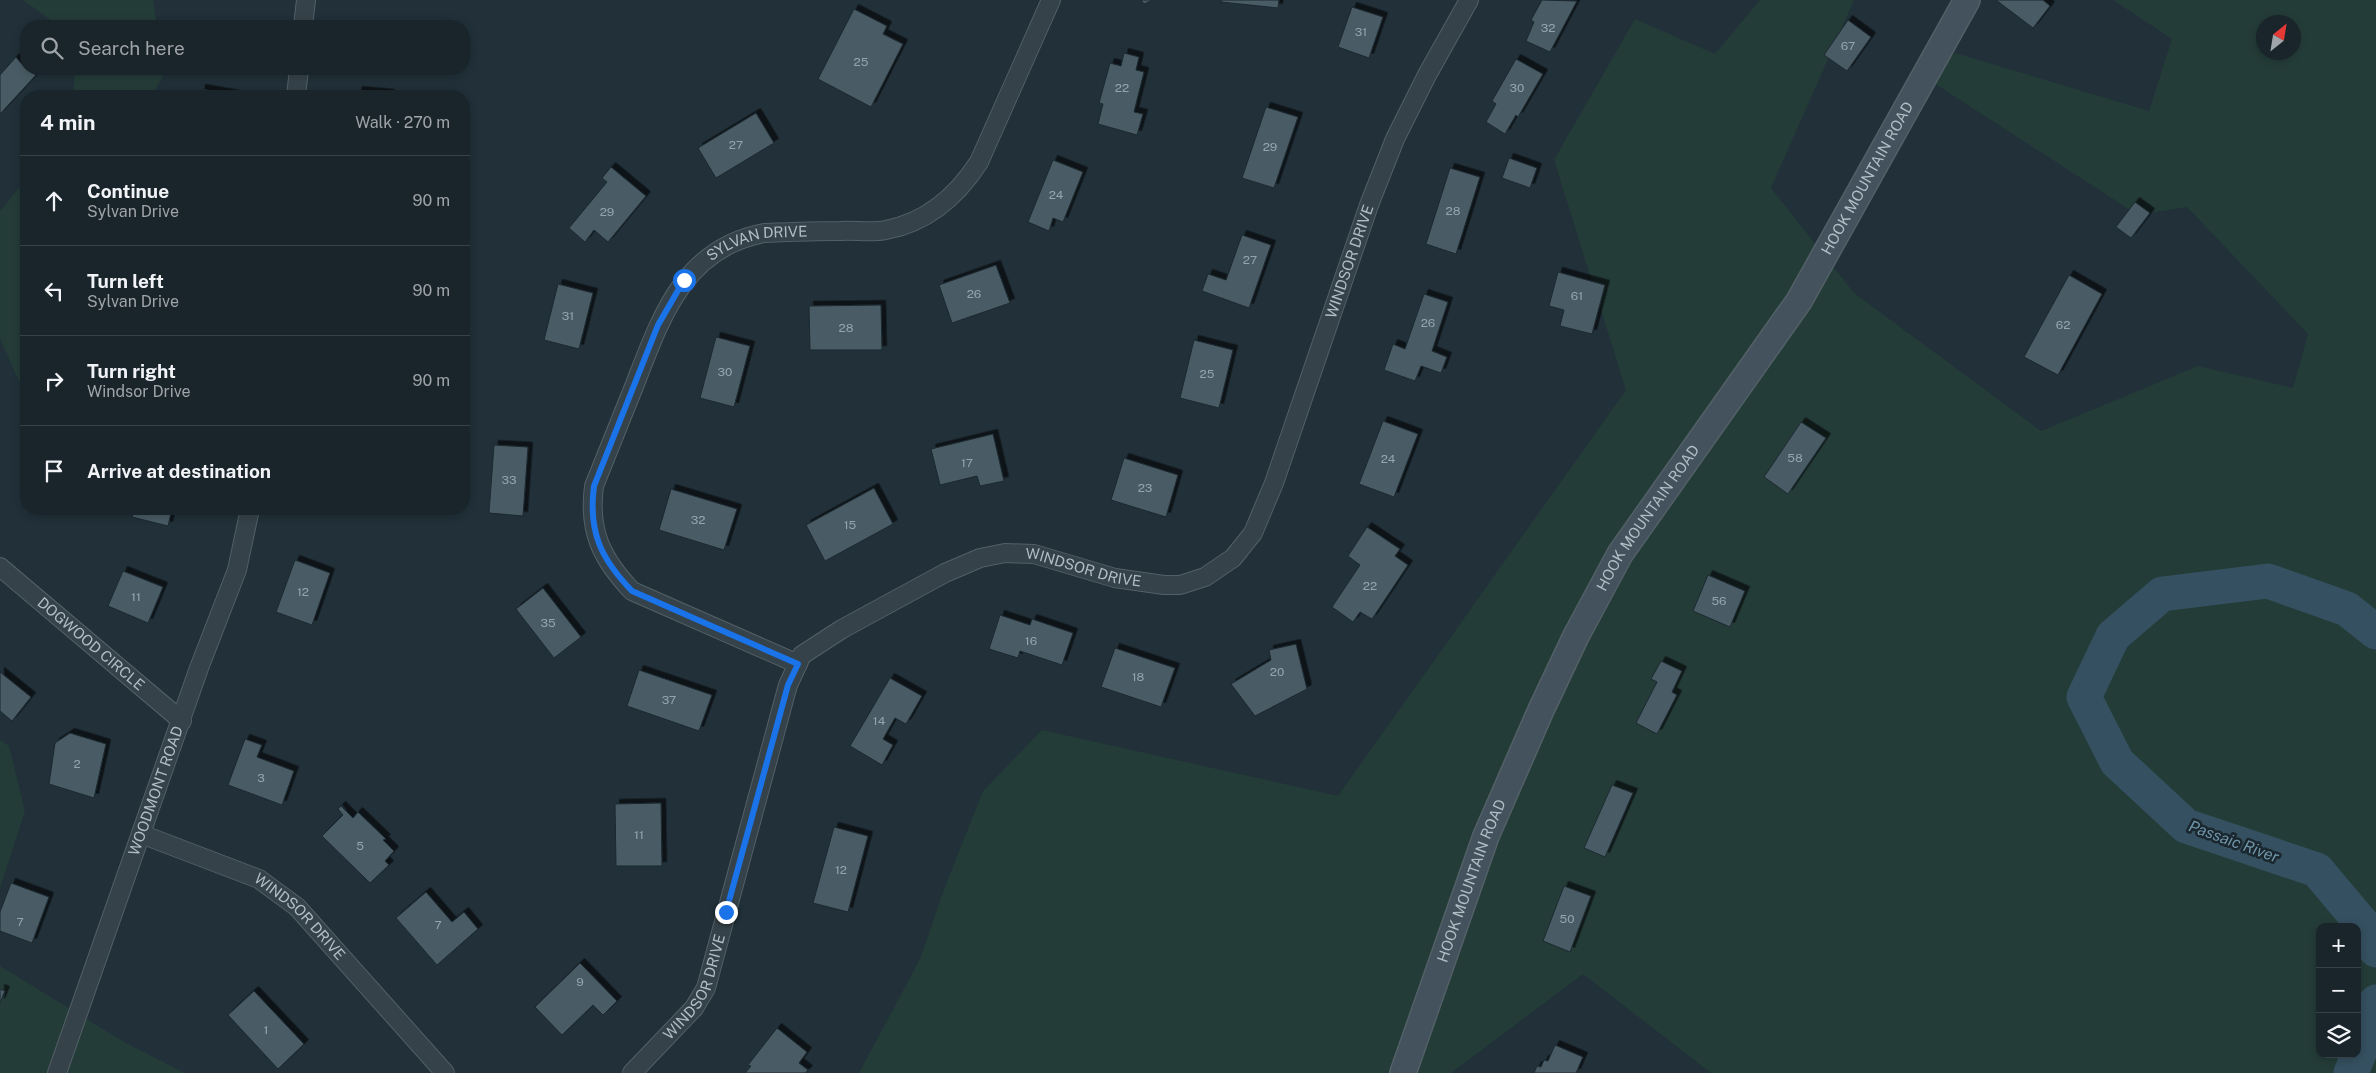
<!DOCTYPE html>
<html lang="en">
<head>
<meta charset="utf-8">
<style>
  :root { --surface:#19242b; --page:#263037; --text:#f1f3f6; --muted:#9fa4a9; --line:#374147 }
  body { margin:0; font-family:"Public Sans",sans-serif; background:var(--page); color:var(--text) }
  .controls { position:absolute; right:15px; bottom:15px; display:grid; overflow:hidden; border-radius:10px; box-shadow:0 2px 8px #0003 }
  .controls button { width:45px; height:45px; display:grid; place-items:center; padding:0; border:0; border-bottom:1px solid var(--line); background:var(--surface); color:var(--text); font:25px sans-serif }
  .compass { position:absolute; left:2256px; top:15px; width:45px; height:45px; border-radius:50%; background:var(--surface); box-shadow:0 2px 8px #0003; rotate:30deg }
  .stop { position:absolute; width:15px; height:15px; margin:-11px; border:4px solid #1a73e8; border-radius:50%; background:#fff }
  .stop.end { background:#1a73e8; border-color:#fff; box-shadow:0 1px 5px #0008 }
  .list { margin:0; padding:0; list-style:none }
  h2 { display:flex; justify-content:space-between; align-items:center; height:65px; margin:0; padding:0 20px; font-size:21px }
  h2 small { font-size:16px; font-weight:400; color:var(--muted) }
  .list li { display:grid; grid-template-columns:32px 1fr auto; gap:15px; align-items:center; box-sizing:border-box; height:90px; padding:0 20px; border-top:1px solid var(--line) }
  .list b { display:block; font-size:19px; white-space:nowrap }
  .list p { margin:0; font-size:16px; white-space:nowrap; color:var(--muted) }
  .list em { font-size:16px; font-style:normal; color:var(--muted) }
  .icon { flex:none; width:28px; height:28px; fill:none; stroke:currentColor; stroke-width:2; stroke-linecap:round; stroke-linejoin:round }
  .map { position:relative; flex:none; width:2376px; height:1073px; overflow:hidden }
  .search { position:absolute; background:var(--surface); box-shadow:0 2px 8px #0003; left:20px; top:20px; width:450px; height:55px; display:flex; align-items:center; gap:12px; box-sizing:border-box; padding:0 18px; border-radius:20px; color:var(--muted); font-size:19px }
  .panel { position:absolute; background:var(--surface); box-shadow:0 2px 8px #0003; left:20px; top:90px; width:450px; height:425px; border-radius:20px }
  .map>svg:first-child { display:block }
  .green { fill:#243c38; fill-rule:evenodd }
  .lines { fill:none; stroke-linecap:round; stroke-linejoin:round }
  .river { stroke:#355060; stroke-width:35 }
  .building { fill:#4a5b65; stroke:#1c2930; filter:url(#shadow) }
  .street-casing { stroke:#536067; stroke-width:20 }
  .secondary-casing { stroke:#536067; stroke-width:28 }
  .street { stroke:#354249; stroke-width:18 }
  .secondary { stroke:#43525c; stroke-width:25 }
  .route { stroke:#1a73e8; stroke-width:6 }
  .labels { text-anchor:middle; stroke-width:5; stroke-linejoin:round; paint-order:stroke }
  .number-label { font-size:12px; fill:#96a4ad }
  .street-label { font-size:15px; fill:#b0bdc5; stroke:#1a272e }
  .water-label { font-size:16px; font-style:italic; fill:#7095a9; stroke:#1a272e }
</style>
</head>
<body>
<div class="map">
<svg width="2376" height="1073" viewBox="0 0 2376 1073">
  <defs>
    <filter id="shadow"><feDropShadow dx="4.5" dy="-4.5" stdDeviation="0" flood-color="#0009"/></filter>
  </defs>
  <rect width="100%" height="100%" fill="#213039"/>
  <path class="green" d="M23,0H153L157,26H59Z
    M1760,0H1854L1771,188L1854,293L2041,431L2198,366L2293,388L2308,334L2187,207L2138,215L1926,78L1955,53L2149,111L2172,39L2113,0H2376V1073H1711L1583,974L1451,1073H859L920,959L946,884L983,791L1042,730L1338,796L1626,390L1554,160L1635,19L1715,54ZM2264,22H2294V52H2264ZM2320,927H2357V1054H2320Z
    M75,69H162L163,76L152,96H73Z
    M26,179V397L0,339V211Z
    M0,740L9,746L25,811L0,888Z
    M0,966L124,1042L185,1073H0Z"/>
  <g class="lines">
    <path class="river" d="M2376,632L2347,609L2268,581L2162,594L2113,636L2084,697L2117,762L2186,826L2317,870L2369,932L2376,950
      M2351,1073L2366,1036L2376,1002"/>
  </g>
  <path class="building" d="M1141,0H1153L1144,4Z
    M1221,0H1279L1278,8L1221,2Z
    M1542,0L1577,1L1550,52L1526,41L1534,22L1531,20Z
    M1996,0H2043L2050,6L2033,28Z
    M1352,7L1383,17L1369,58L1338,47Z
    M854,9L887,26L883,34L903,44L871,107L818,79Z
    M1848,20L1871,37L1847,71L1824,55Z
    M1124,53L1139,57L1136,70L1144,72L1134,112L1143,114L1137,135L1098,124L1103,104L1099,103L1110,63L1121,66Z
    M16,57L26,69L36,75L0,114V75Z
    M1516,59L1543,74L1518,117L1516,115L1505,134L1486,122L1496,104L1492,101Z
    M201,89L236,95V96H200Z
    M358,91L390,94V96H357Z
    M1266,107L1298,117L1274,188L1242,178Z
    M756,113L774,143L716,178L698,148Z
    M1509,158L1537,168L1530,188L1502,178Z
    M1053,160L1083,172L1063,222L1053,218L1049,231L1028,222Z
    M611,167L646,196L608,242L594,230L585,242L569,228L607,182L602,178Z
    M1450,168L1480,177L1456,254L1426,244Z
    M2135,202L2150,213L2131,238L2116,227Z
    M1242,235L1271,245L1249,308L1202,291L1208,274L1226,280Z
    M996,265L1010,303L952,323L939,285Z
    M1558,272L1605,285L1592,334L1560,326L1564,310L1549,306Z
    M2069,275L2102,294L2058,375L2024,357Z
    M558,284L593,293L579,349L544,340Z
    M1424,294L1448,302L1432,351L1447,357L1441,373L1421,366L1415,381L1384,370L1393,344L1405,349Z
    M881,305L882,350H810L809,306Z
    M716,337L750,346L734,407L700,398Z
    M1194,340L1233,350L1219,408L1180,398Z
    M1383,421L1418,434L1394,497L1359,484Z
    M1801,422L1826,438L1788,494L1764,477Z
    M993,434L1004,481L980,486L977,476L940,485L931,449Z
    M494,445L528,447L523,516L489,513Z
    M1124,458L1178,475L1166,517L1111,500Z
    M874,488L893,524L825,561L806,525Z
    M671,489L737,509L724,550L659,530Z
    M134,509H172L168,526L132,517Z
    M1367,527L1400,549L1395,556L1408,565L1372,619L1360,612L1353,622L1332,607L1360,565L1348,556Z
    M295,560L330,573L312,625L276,612Z
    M123,571L163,587L148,623L108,606Z
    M1708,575L1745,591L1730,627L1693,611Z
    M543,588L581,637L554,658L516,609Z
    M1000,615L1030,625L1032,619L1073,633L1062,665L1020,651L1018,658L989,649Z
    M1296,644L1307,689L1255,716L1231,684L1271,660L1269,650Z
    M1115,648L1175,668L1161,707L1101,687Z
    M1661,661L1682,671L1672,692L1677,695L1657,734L1636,723L1657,682L1651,679Z
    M639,670L712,695L699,731L627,706Z
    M0,672L31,697L12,721L0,711Z
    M890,678L922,696L906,724L895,718L883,739L893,745L882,765L850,746Z
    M70,733L106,744L94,798L49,784L55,743Z
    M245,739L262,745L257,757L294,771L282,805L228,785Z
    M1612,785L1633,793L1605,857L1584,848Z
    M661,803L662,866H616L615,804Z
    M341,806L353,818L358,812L386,839L383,840L394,851L385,861L389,865L370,883L322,836L343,815L338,809Z
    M834,827L868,836L848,912L813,903Z
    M11,883L49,897L32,943L0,931V912Z
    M1564,886L1591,896L1570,952L1543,941Z
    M426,892L452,922L464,912L478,929L437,965L396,918Z
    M580,963L617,1001L603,1015L593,1005L562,1035L535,1007Z
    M0,989L5,991L0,1003Z
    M254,991L304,1044L278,1069L228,1015Z
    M777,1028L807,1052L799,1063L808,1070L805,1073H745L751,1066L748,1065Z
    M1555,1045L1583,1057L1576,1073H1534L1537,1066L1541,1067L1544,1060L1548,1061Z"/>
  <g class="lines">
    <g class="street-casing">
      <g id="street">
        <path d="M303,26L306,0"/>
        <path d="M296,96L299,69"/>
        <path id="s1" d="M0,567L182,721"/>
        <path id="s2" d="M798,664L632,591C602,559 588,532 594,486C608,452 621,418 635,384C661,317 684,248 764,233C789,232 815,231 840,231C855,230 872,233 886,230C928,222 957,196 979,162L1051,0"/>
        <path id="s3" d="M141,834L259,879L297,907L445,1073"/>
        <path id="s4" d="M57,1073L199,668L237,570L250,509"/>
        <path id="s5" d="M632,1073L694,1008L706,988L788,685L802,655L842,629L945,573L980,558L1005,553L1034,554L1115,578L1164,585H1180L1205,577L1233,558L1253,533L1274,483L1369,205L1395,139L1427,75L1469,0"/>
      </g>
    </g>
    <g class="secondary-casing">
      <g id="secondary">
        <path id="s6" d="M1403,1073L1486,836L1541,710L1576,636L1620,554L1799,301L1967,0"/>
      </g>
    </g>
    <use href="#street" class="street"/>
    <use href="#secondary" class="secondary"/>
  </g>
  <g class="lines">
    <path class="route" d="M684,280L658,325L594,486C588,532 601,559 632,591L798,664L788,685L726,912"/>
  </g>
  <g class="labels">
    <g class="number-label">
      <text x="1548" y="32">32</text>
      <text x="1361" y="36">31</text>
      <text x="1848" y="50">67</text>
      <text x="861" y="66">25</text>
      <text x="1122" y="92">22</text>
      <text x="1517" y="92">30</text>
      <text x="736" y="149">27</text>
      <text x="1270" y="151">29</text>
      <text x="1056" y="199">24</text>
      <text x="1453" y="215">28</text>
      <text x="607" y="216">29</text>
      <text x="1250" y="264">27</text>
      <text x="974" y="298">26</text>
      <text x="1577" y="300">61</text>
      <text x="568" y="320">31</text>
      <text x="1428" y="327">26</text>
      <text x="2063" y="329">62</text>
      <text x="846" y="332">28</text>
      <text x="725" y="376">30</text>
      <text x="1207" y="378">25</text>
      <text x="1795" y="462">58</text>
      <text x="1388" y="463">24</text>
      <text x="967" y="467">17</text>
      <text x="509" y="484">33</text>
      <text x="1145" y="492">23</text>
      <text x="698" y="524">32</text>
      <text x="850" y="529">15</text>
      <text x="1370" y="590">22</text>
      <text x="303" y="596">12</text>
      <text x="136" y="601">11</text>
      <text x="1719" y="605">56</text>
      <text x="548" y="627">35</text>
      <text x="1031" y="645">16</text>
      <text x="1277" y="676">20</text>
      <text x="1138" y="681">18</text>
      <text x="669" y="704">37</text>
      <text x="879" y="725">14</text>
      <text x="77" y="768">2</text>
      <text x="261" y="782">3</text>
      <text x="639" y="839">11</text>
      <text x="360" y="850">5</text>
      <text x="841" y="874">12</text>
      <text x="1567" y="923">50</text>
      <text x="20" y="926">7</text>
      <text x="438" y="929">7</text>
      <text x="580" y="986">9</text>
      <text x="266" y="1034">1</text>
    </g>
    <g class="street-label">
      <text dy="5" stroke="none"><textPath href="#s6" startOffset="1014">HOOK MOUNTAIN ROAD</textPath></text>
      <text dy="5" stroke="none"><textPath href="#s2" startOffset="608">SYLVAN DRIVE</textPath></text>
      <text dy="5" stroke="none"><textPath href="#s5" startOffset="1248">WINDSOR DRIVE</textPath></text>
      <text dy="5" stroke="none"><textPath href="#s6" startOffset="609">HOOK MOUNTAIN ROAD</textPath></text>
      <text dy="5" stroke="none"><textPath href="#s5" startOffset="769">WINDSOR DRIVE</textPath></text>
      <text dy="5" stroke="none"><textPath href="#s1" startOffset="119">DOGWOOD CIRCLE</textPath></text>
      <text dy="5" stroke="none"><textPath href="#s4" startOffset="299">WOODMONT ROAD</textPath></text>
      <text dy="5" stroke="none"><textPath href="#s6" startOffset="204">HOOK MOUNTAIN ROAD</textPath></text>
      <text dy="5" stroke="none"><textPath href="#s3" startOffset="182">WINDSOR DRIVE</textPath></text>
      <text dy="5" stroke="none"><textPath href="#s5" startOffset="109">WINDSOR DRIVE</textPath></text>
    </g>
    <g class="water-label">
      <text transform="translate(2234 841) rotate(20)" y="6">Passaic River</text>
    </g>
  </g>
</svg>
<div class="controls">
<button>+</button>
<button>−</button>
<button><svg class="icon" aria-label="layers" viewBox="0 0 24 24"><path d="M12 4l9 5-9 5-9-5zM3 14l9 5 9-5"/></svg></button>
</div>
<svg class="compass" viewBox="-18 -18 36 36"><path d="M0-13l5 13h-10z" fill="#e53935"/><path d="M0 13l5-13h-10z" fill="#9fa4a9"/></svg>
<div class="stop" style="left:684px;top:280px"></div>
<div class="stop end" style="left:726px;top:912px"></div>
<div class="search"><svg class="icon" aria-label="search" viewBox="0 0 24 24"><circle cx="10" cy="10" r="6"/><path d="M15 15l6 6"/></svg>Search here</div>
<section class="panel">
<h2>4 min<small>Walk · 270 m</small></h2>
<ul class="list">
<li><svg class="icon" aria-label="ahead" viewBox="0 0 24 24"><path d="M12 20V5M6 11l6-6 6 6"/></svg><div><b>Continue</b><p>Sylvan Drive</p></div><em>90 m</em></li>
<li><svg class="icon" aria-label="left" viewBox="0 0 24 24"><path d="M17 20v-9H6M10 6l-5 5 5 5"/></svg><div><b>Turn left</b><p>Sylvan Drive</p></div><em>90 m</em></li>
<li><svg class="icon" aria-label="right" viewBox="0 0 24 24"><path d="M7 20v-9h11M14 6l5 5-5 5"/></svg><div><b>Turn right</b><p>Windsor Drive</p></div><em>90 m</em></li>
<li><svg class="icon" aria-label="arrive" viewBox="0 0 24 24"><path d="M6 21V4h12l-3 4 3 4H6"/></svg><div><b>Arrive at destination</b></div></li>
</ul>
</section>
</div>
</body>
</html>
